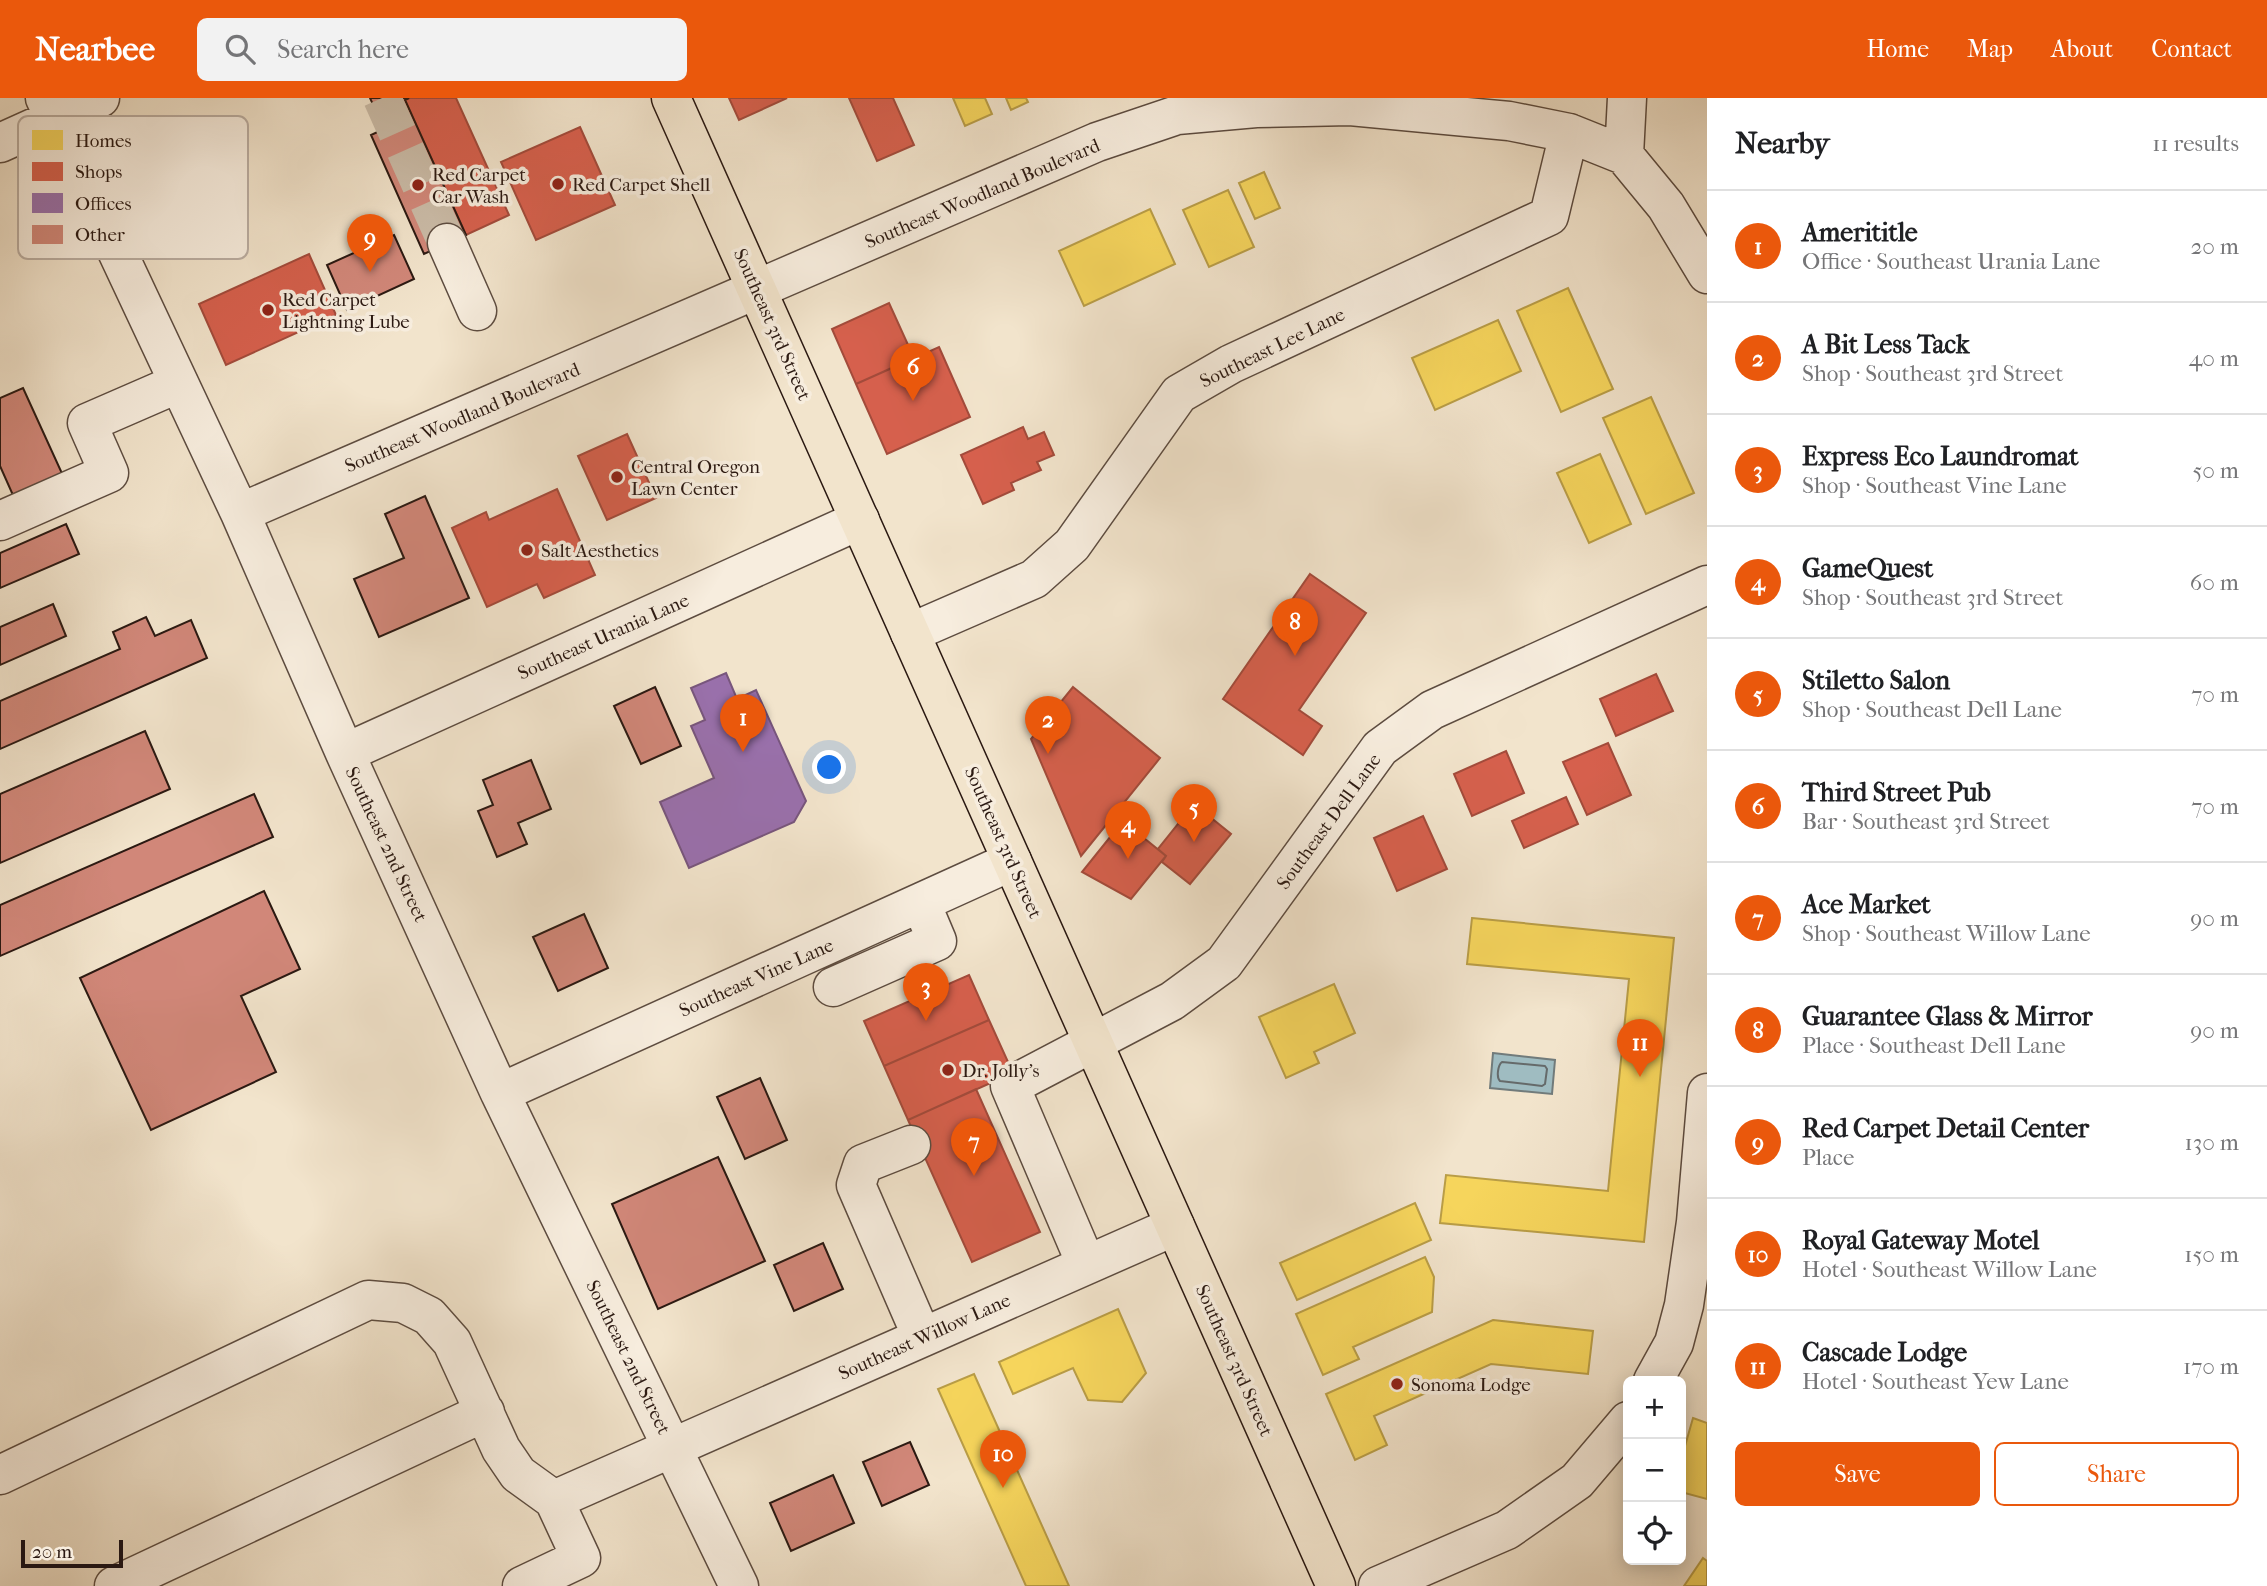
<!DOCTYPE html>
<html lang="en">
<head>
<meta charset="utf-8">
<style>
  :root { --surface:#fff; --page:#f2f2f2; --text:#202124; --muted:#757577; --line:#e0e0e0; --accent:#ea580c }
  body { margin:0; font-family:"IM FELL French Canon",serif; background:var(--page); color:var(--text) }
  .controls { position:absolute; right:21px; bottom:21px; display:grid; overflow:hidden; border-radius:10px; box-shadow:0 4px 18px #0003 }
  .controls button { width:63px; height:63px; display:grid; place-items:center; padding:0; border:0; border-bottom:2px solid var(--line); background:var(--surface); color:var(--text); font:35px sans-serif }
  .scale { position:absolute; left:21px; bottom:18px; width:102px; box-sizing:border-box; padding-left:7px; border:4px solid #2b1912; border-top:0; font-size:19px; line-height:24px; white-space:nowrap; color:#2b1912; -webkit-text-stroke:5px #f7edde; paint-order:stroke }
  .you { position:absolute; left:830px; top:670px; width:24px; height:24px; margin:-18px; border:5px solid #fff; border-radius:50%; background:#1a73e8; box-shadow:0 0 0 10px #1a73e833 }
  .badge { display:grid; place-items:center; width:46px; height:46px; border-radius:50%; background:var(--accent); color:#fff; font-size:23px; font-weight:700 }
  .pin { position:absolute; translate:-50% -58px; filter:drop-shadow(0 2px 4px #0008) }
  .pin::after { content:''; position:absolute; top:37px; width:24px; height:21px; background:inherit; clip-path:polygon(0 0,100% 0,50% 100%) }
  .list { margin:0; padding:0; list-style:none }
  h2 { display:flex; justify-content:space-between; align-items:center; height:91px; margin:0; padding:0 28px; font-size:30px }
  h2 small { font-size:23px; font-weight:400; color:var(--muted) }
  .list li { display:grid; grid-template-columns:46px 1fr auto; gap:21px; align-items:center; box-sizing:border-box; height:112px; padding:0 28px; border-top:2px solid var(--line) }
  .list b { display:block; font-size:26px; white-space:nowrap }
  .list p { margin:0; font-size:23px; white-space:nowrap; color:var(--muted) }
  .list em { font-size:23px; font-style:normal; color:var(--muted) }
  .actions { display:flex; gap:14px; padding:21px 28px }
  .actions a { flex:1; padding:16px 0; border:2px solid var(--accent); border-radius:10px; text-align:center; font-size:24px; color:var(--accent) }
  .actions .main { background:var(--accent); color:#fff }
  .icon { flex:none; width:38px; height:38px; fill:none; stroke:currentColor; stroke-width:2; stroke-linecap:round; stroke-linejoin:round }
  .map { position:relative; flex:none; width:1707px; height:1488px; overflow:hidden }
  header { display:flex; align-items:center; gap:42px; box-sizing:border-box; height:98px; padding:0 35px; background:var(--accent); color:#fff }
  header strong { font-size:33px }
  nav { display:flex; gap:38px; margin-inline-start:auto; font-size:24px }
  .search { width:490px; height:63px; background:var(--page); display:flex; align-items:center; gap:18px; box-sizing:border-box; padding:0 24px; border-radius:10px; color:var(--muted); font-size:26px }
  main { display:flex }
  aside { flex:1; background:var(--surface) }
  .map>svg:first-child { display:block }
  .water { fill:#9fbcc1; stroke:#717b7b; stroke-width:2 }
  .homes { fill:#f6d55c; stroke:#b99d46; stroke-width:2 }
  .shops { fill:#d6604d; stroke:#a34b3b; stroke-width:2 }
  .offices { fill:#9970ab; stroke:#78567d; stroke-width:2 }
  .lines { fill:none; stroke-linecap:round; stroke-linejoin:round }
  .shore { stroke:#656a6a; stroke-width:2 }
  .building { fill:#d18779; stroke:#2b1912; stroke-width:2 }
  .minor-tunnel { stroke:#cabba7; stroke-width:38; stroke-dasharray:38 19; stroke-linecap:butt }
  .minor-casing { stroke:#5d4c40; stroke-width:41 }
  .major-casing { stroke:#2b1912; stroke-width:41 }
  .minor { stroke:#f7edde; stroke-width:38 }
  .major { stroke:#f2e4cc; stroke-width:38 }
  .poi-dot { fill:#8f2418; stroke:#f7edde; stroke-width:2.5 }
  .labels { text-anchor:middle; stroke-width:7; stroke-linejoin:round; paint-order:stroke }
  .poi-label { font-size:19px; fill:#2b1912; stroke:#f7edde; text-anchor:start }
  .street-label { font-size:19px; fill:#2b1912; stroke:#f7edde }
  .key { fill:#f7edde; stroke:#baada1; stroke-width:2 }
  .key-label { font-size:19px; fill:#2b1912 }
</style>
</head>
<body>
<header>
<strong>Nearbee</strong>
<div class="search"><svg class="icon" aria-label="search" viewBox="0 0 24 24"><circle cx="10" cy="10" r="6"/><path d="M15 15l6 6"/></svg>Search here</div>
<nav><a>Home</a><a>Map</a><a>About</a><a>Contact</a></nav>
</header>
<main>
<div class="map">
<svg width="1707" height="1488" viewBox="0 0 1707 1488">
  <rect width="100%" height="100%" fill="#f2e4cc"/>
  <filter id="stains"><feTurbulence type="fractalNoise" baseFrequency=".00286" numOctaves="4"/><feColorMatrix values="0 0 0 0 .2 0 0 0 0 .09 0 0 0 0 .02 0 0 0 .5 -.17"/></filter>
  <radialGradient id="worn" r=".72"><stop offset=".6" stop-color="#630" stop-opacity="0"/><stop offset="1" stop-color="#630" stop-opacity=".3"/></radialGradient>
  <path class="water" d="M1493,955L1555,962L1552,996L1490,990Z"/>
  <path class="homes" d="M953,0H985L992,16L965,28Z
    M1006,0H1026L1028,4L1011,12Z
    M1264,74L1280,110L1255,121L1239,85Z
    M1228,92L1254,149L1209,169L1183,112Z
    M1150,111L1175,166L1084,208L1059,153Z
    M1568,190L1613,291L1561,314L1517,213Z
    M1498,222L1521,273L1435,312L1412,260Z
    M1651,299L1694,395L1646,416L1603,320Z
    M1600,356L1631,426L1589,445L1557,375Z
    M1472,820L1674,840L1644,1144L1440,1125L1446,1077L1608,1093L1629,881L1467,866Z
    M1334,886L1355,935L1314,954L1319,965L1286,980L1259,919Z
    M1415,1105L1431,1142L1297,1202L1280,1165Z
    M1425,1159L1434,1179L1432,1214L1353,1249L1359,1261L1323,1277L1296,1216Z
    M1118,1211L1146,1275L1122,1304L1088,1302L1073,1270L1013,1296L999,1264Z
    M1493,1222L1593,1233L1588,1276L1491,1266L1374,1318L1387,1347L1355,1362L1326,1296Z
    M974,1276L1069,1488H1026L938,1291Z
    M1693,1320L1707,1325V1401L1681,1394V1362Z
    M1703,1460L1707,1463V1488H1684Z"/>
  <path class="shops" d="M409,0H456L509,117L466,137L405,2Z
    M729,0H787L739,22Z
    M849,0H893L914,47L877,63Z
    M580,29L615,107L536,142L501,64Z
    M309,156L336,217L226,267L199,206Z
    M889,205L914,260L856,286L832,231Z
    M939,249L970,319L887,356L856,286Z
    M1023,329L1028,341L1044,334L1054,357L1037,364L1041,372L1011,385L1014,392L983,406L961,357Z
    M627,336L656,400L607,422L578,358Z
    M557,391L595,477L544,500L537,486L487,509L452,430L486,414L489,422Z
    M1310,476L1366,515L1299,612L1322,628L1303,657L1223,601Z
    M1656,576L1673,613L1616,638L1600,601Z
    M1073,589L1160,660L1081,758L1031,641Z
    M1608,645L1631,697L1587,717L1563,664Z
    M1506,653L1524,695L1472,718L1454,676Z
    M1566,699L1578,726L1524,750L1512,723Z
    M1194,706L1231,736L1190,786L1162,764L1166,758L1158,751Z
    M1423,718L1447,771L1397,793L1374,740Z
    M1123,723L1166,758L1131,801L1082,774Z
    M969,877L989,922L884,968L864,923Z
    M989,922L1013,975L908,1022L884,968Z
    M976,991L1040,1134L972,1164L908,1022Z"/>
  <path class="offices" d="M726,575L737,601L756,592L806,703L794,724L689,770L660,704L714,680L691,628L705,622L691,590Z"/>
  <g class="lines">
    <path class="shore" d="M1502,964L1545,968L1547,971L1545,986L1542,988L1500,983C1496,979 1498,967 1502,964Z"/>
  </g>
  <path class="building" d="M370,0H409L405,2L466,137L424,156L371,37L384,31Z
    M394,137L414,181L347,212L327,167Z
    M23,290L65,382L16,404L0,368V300Z
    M425,398L469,500L379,539L354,481L404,460L385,416Z
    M66,426L79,456L0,490V455Z
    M53,506L66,538L0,567V529Z
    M146,519L155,538L191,522L207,560L0,651V603L120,551L113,534Z
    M655,589L681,648L641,666L614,608Z
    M145,633L170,691L0,765V696Z
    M531,662L551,711L518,725L527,746L497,759L478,713L493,707L483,682Z
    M254,696L273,739L0,858V807Z
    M264,793L300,871L241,898L276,974L151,1032L80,880Z
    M584,816L608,870L558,893L533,839Z
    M760,980L787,1042L745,1061L717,999Z
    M718,1059L765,1163L658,1211L612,1106Z
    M823,1145L843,1191L794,1213L774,1167Z
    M910,1344L929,1387L882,1408L863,1364Z
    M833,1377L854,1425L791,1453L770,1405Z"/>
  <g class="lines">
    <path class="minor-tunnel" d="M382,0L447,145"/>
    <g class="minor-casing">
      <path id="minor" d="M45,0L240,415L345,655L500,995L739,1488
        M0,45L100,0
        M1624,57L1627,0
        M447,145L477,213
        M240,415L1097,44L1177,17L1256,10L1350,8L1509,23L1569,35L1624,57L1666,108L1707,176
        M0,423L109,375L87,325L179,285
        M910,535L1034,481L1072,447L1179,296L1231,266L1549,118L1569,35
        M345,655L860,422
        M833,889L937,843L921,805
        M500,995L1012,763
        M911,1047L863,1066L856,1087L922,1239
        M1086,1166L1010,988L1172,903L1224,865L1380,650L1432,612L1707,487
        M1653,1283L1674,1245L1684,1207L1696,1124L1707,995
        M0,1377L368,1202L403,1205L429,1218L452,1244L501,1351L518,1376L554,1402
        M114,1488L485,1314
        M522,1488L581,1460L554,1402L1175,1128
        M1378,1488L1507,1432L1577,1383L1628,1323"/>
    </g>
    <g class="major-casing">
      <path id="major" d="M671,0L1336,1488"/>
    </g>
    <use href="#minor" class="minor"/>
    <use href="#major" class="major"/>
  </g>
  <g class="poi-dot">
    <circle cx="558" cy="86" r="7"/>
    <circle cx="418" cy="87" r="7"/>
    <circle cx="268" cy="212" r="7"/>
    <circle cx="617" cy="379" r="7"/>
    <circle cx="527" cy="452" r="7"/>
    <circle cx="948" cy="972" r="7"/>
    <circle cx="1397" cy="1286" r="7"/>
  </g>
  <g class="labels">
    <g class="poi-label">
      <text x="432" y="83">Red Carpet<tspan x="432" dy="22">Car Wash</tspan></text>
      <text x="572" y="93">Red Carpet Shell</text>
      <text x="282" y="208">Red Carpet<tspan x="282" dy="22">Lightning Lube</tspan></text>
      <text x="631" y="375">Central Oregon<tspan x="631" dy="22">Lawn Center</tspan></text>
      <text x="541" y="459">Salt Aesthetics</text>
      <text x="962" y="979">Dr. Jolly's</text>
      <text x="1411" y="1293">Sonoma Lodge</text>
    </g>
    <g class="street-label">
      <text transform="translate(982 95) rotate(-23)" y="7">Southeast Woodland Boulevard</text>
      <text transform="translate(773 226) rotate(66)" y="7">Southeast 3rd Street</text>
      <text transform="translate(1272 249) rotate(-26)" y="7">Southeast Lee Lane</text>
      <text transform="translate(462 319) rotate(-23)" y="7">Southeast Woodland Boulevard</text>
      <text transform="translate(603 538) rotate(-24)" y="7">Southeast Urania Lane</text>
      <text transform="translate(1328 723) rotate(-54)" y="7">Southeast Dell Lane</text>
      <text transform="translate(1004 744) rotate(66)" y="7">Southeast 3rd Street</text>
      <text transform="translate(387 746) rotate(65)" y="7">Southeast 2nd Street</text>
      <text transform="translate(756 879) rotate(-24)" y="7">Southeast Vine Lane</text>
      <text transform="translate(924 1238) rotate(-24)" y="7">Southeast Willow Lane</text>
      <text transform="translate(629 1259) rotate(64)" y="7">Southeast 2nd Street</text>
      <text transform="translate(1235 1262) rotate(66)" y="7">Southeast 3rd Street</text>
    </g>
  </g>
  <rect x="18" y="18" width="230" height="143" rx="10" class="key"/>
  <rect x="32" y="32" width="31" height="20" fill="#f6d55c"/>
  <rect x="32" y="64" width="31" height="19" fill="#d6604d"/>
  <rect x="32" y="95" width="31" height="20" fill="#9970ab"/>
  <rect x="32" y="127" width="31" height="19" fill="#d18779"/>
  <g class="key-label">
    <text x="75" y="49">Homes</text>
    <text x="75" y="80">Shops</text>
    <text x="75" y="112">Offices</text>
    <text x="75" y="143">Other</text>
  </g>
  <rect width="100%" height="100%" filter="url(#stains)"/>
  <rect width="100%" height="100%" fill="url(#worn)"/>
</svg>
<div class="controls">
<button>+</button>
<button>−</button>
<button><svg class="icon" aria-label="locate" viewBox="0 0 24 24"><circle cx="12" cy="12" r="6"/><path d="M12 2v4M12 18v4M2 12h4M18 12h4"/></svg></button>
</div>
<div class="scale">20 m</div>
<div class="you"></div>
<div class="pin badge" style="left:743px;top:654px">1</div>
<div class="pin badge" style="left:1048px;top:656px">2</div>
<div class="pin badge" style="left:926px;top:923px">3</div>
<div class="pin badge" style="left:1128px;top:761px">4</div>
<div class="pin badge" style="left:1194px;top:744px">5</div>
<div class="pin badge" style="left:913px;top:303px">6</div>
<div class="pin badge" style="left:974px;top:1078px">7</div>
<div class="pin badge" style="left:1295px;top:558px">8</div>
<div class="pin badge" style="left:370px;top:174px">9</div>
<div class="pin badge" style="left:1003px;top:1390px">10</div>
<div class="pin badge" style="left:1640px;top:979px">11</div>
</div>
<aside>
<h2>Nearby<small>11 results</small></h2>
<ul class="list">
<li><span class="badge">1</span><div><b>Amerititle</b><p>Office · Southeast Urania Lane</p></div><em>20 m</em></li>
<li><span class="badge">2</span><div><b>A Bit Less Tack</b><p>Shop · Southeast 3rd Street</p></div><em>40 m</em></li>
<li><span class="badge">3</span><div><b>Express Eco Laundromat</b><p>Shop · Southeast Vine Lane</p></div><em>50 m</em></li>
<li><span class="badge">4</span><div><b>GameQuest</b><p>Shop · Southeast 3rd Street</p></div><em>60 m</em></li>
<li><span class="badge">5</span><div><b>Stiletto Salon</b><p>Shop · Southeast Dell Lane</p></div><em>70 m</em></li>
<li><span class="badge">6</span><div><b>Third Street Pub</b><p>Bar · Southeast 3rd Street</p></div><em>70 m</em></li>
<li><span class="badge">7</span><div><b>Ace Market</b><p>Shop · Southeast Willow Lane</p></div><em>90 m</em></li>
<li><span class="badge">8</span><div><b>Guarantee Glass &amp; Mirror</b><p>Place · Southeast Dell Lane</p></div><em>90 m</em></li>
<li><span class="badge">9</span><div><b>Red Carpet Detail Center</b><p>Place</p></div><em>130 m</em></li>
<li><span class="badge">10</span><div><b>Royal Gateway Motel</b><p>Hotel · Southeast Willow Lane</p></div><em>150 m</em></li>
<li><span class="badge">11</span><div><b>Cascade Lodge</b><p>Hotel · Southeast Yew Lane</p></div><em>170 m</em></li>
</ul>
<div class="actions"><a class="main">Save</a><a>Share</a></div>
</aside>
</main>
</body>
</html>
